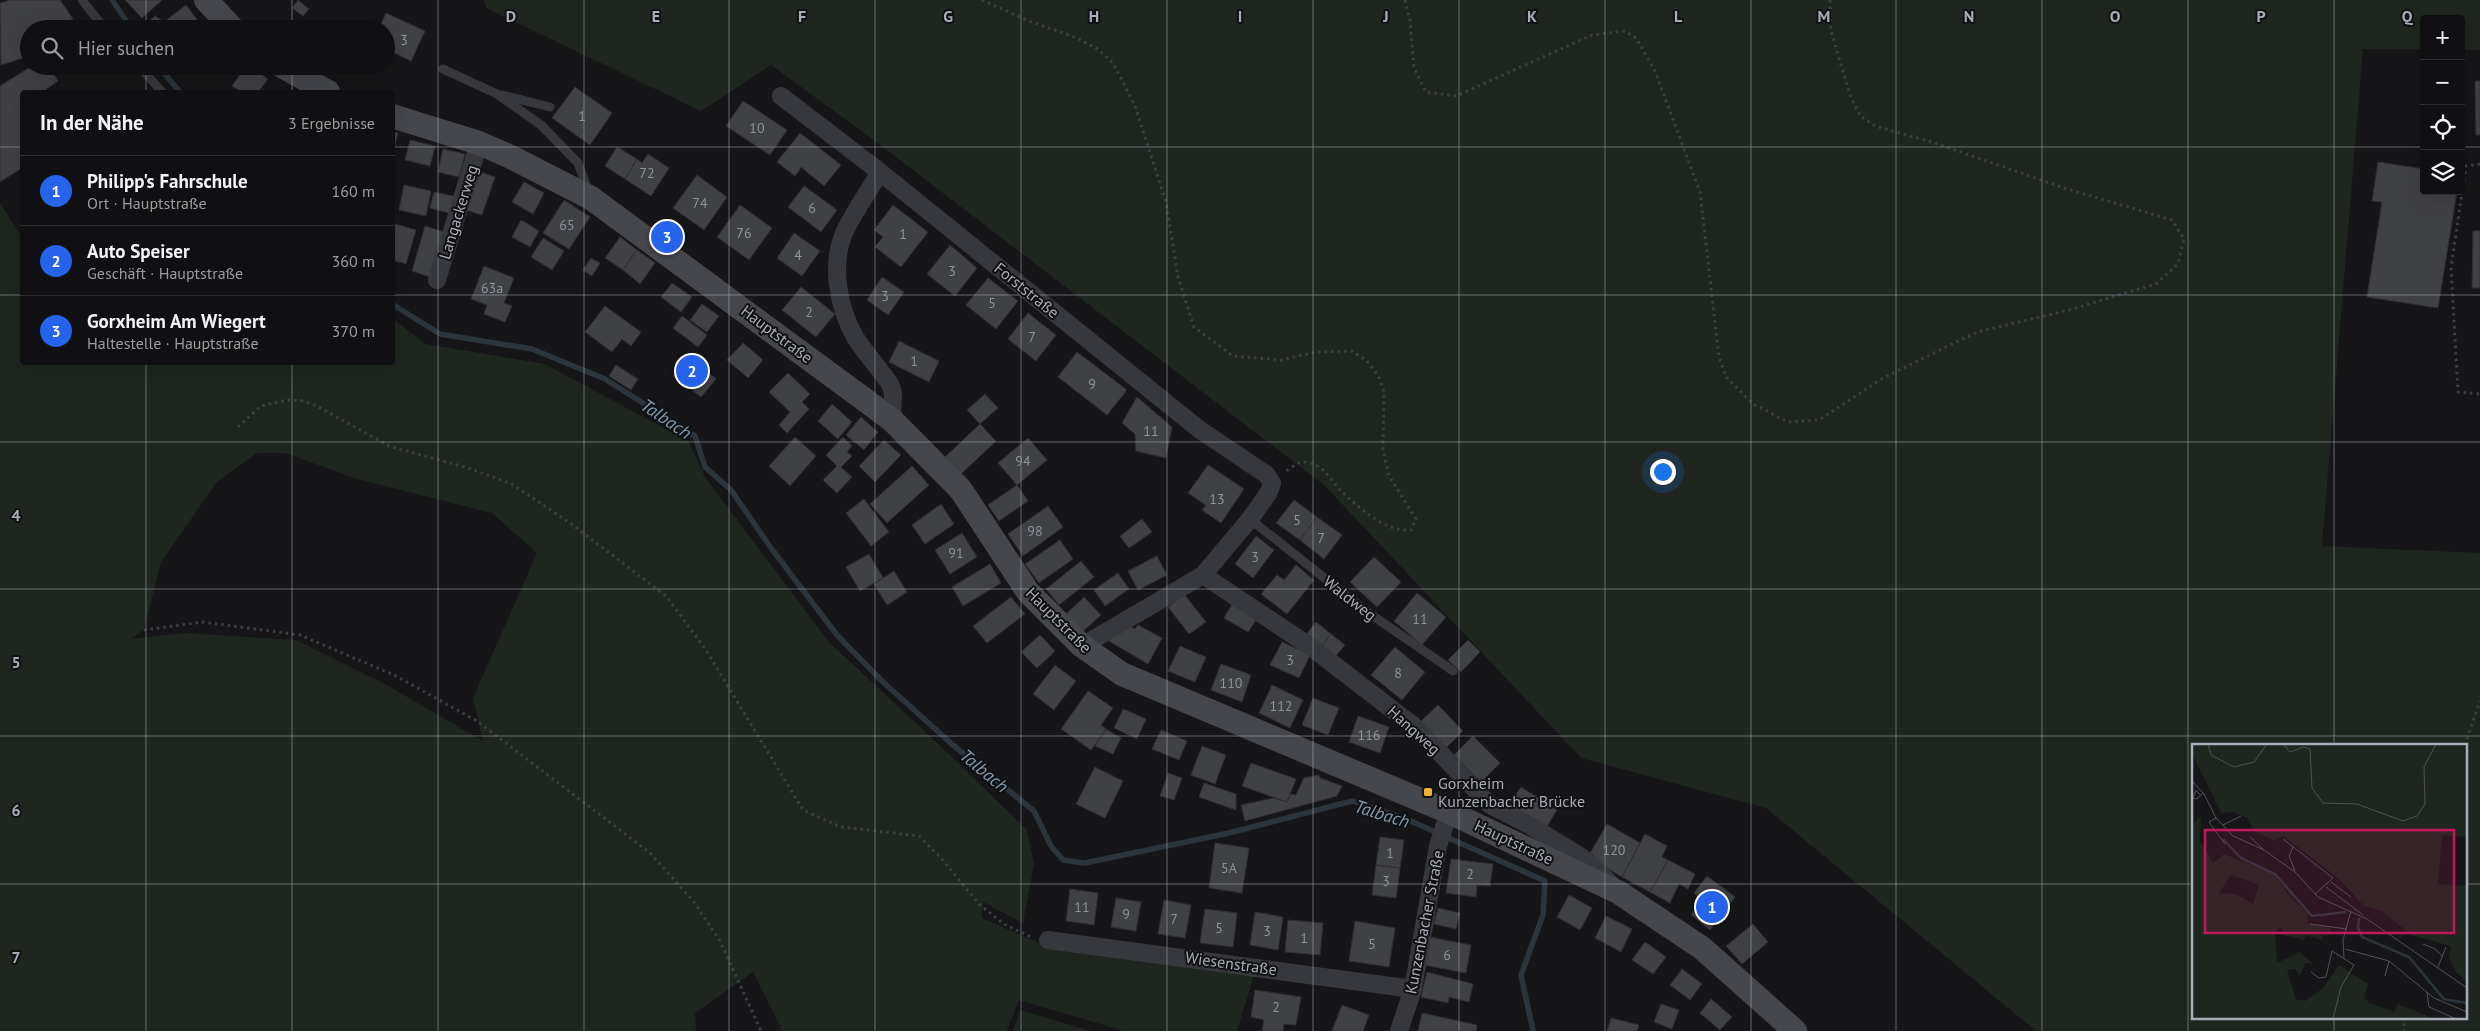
<!DOCTYPE html>
<html lang="de">
<head>
<meta charset="utf-8">
<style>
  :root { --surface:#101012; --page:#1e1e20; --text:#f1f3f6; --muted:#9c9d9f; --line:#303032; --accent:#2563eb }
  body { margin:0; font-family:"PT Sans",sans-serif; background:var(--page); color:var(--text) }
  .controls { position:absolute; right:15px; top:15px; display:grid; overflow:hidden; border-radius:5px; box-shadow:0 5px 20px #0002 }
  .controls button { width:45px; height:45px; display:grid; place-items:center; padding:0; border:0; border-bottom:1px solid var(--line); background:var(--surface); color:var(--text); font:25px sans-serif }
  .you { position:absolute; left:1662px; top:471px; width:18px; height:18px; margin:-12px; border:4px solid #fff; border-radius:50%; background:#1a73e8; box-shadow:0 0 0 8px #1a73e833 }
  .badge { display:grid; place-items:center; width:32px; height:32px; border-radius:50%; background:var(--accent); color:#fff; font-size:16px; font-weight:700 }
  .pin { position:absolute; translate:-50% -50%; border:2px solid #fff; box-shadow:0 1px 5px #0006 }
  .list { margin:0; padding:0; list-style:none }
  h2 { display:flex; justify-content:space-between; align-items:center; height:65px; margin:0; padding:0 20px; font-size:21px }
  h2 small { font-size:16px; font-weight:400; color:var(--muted) }
  .list li { display:grid; grid-template-columns:32px 1fr auto; gap:15px; align-items:center; box-sizing:border-box; height:70px; padding:0 20px; border-top:1px solid var(--line) }
  .list b { display:block; font-size:19px; white-space:nowrap }
  .list p { margin:0; font-size:16px; white-space:nowrap; color:var(--muted) }
  .list em { font-size:16px; font-style:normal; color:var(--muted) }
  .icon { flex:none; width:28px; height:28px; fill:none; stroke:currentColor; stroke-width:2; stroke-linecap:round; stroke-linejoin:round }
  .map { position:relative; flex:none; width:2480px; height:1031px; overflow:hidden }
  .search { position:absolute; background:var(--surface); box-shadow:0 5px 20px #0002; left:20px; top:20px; width:375px; height:55px; display:flex; align-items:center; gap:12px; box-sizing:border-box; padding:0 18px; border-radius:28px; color:var(--muted); font-size:19px }
  .panel { position:absolute; background:var(--surface); box-shadow:0 5px 20px #0002; left:20px; top:90px; width:375px; height:275px; border-radius:5px }
  .map>svg:first-child { display:block }
  .green { fill:#1e261f; fill-rule:evenodd }
  .lines { fill:none; stroke-linecap:round; stroke-linejoin:round }
  .stream { stroke:#2c353c; stroke-width:5.5 }
  .building { fill:#404145; stroke:#303034 }
  .path { stroke:#3d3f44; stroke-width:3; stroke-dasharray:2.5 4; stroke-linecap:butt }
  .lane { stroke:#37383d; stroke-width:9 }
  .street { stroke:#37383d; stroke-width:18 }
  .secondary { stroke:#45474d; stroke-width:24 }
  .grid { fill:none; stroke:#a8adb8; stroke-width:1; stroke-opacity:0.55 }
  .poi-dot { fill:#f2b134; stroke:#111113; stroke-width:2 }
  .labels { text-anchor:middle; stroke-width:4; stroke-linejoin:round; paint-order:stroke }
  .number-label { font-size:14px; fill:#8e929b }
  .street-label { font-size:16px; fill:#a8adb8; stroke:#111113 }
  .poi-label { font-size:16px; fill:#a8adb8; stroke:#111113; text-anchor:start }
  .water-label { font-size:18px; font-style:italic; fill:#7f9bb3; stroke:#111113 }
  .inset-river { fill:none; stroke:#2c353c; stroke-width:2.5 }
  .inset-road { fill:none; stroke:#505258; stroke-width:1 }
  .view { fill:#c2185b; fill-opacity:0.15; stroke:#c2185b; stroke-width:2.5 }
  .inset-edge { fill:none; stroke:#a8adb8; stroke-width:2.5 }
  .grid-label { font-size:16px; text-anchor:middle; font-weight:bold; fill:#a8adb8; stroke:#111113; stroke-width:4; stroke-linejoin:round; paint-order:stroke }
</style>
</head>
<body>
<div class="map">
<svg width="2480" height="1031" viewBox="0 0 2480 1031">
  <rect width="100%" height="100%" fill="#161618"/>
  <path class="green" d="M484,0H2480V50H2461V19H2424V49H2363L2322,546L2480,553V1031H2036L1766,808L1581,758L1324,485L875,141L771,65L701,111L486,8ZM2194,745H2466V1017H2194Z
    M0,203L22,237V362H392L393,319L426,344L545,364L688,441L705,477L829,642L948,753L1027,830L1034,864L1023,923L983,902L982,918L1053,949L1254,975L1237,1031H1124L1019,1000L1007,1031H782L753,972L695,1013L696,1031H0ZM257,453H285L357,479L492,513L537,553L473,698L483,741L385,684L296,640L184,633L131,639L144,630L161,562L217,482Z
    M1020,1010L1091,1031H1013Z"/>
  <g class="lines">
    <path class="stream" d="M112,0L132,29
      M158,66L180,92
      M392,304L440,334L532,349L605,379L695,436L705,467L731,490L771,548L837,635L883,682L953,745L1034,811L1051,846L1063,860L1085,863L1229,833L1352,801L1404,818L1545,881L1543,915L1521,975L1533,1031"/>
  </g>
  <path class="building" d="M10,0H60L73,19L55,29H29V56L1,65L0,3Z
    M125,0H162L142,18Z
    M298,0L309,9L303,16L292,8Z
    M186,5L204,29L140,28L155,16L164,22Z
    M386,13L425,31L411,61L386,49V29H379Z
    M32,66H49L58,81L46,89L48,92H22V168L0,182V86Z
    M210,66H228L221,75Z
    M246,66H249L268,79L258,92H242L232,86Z
    M2475,81H2480V135H2476Z
    M575,87L612,113L590,145L552,118Z
    M743,101L787,130L770,155L726,126Z
    M392,131L398,133L393,154H392Z
    M800,133L841,165L824,186L801,167L795,176L777,162Z
    M410,140L435,146L430,166L405,160Z
    M617,147L637,159L625,179L605,166Z
    M443,149L465,154L459,177L438,172Z
    M648,154L669,168L651,196L625,179L637,159L642,163Z
    M2378,162L2424,169V191H2457L2438,308L2367,297L2382,202L2372,201Z
    M480,172L495,177L482,215L466,210Z
    M697,175L727,197L704,230L673,208Z
    M524,182L544,193L533,214L512,202Z
    M404,185L431,191L426,216L399,210Z
    M804,186L837,210L821,232L788,207Z
    M434,192L457,197L453,214L430,208Z
    M564,200L590,217L569,249L543,233Z
    M740,205L772,228L749,260L717,237Z
    M893,205L928,232L901,267L875,247L883,237L874,230Z
    M521,220L539,231L530,247L512,237Z
    M392,223L416,230L406,264L392,260Z
    M425,226L444,232L431,277L412,271Z
    M2473,231H2480V288H2472Z
    M794,233L820,251L802,276L777,258Z
    M620,237L637,250L623,270L605,258Z
    M543,238L564,251L552,270L531,257Z
    M950,245L977,268L955,296L927,274Z
    M637,250L655,263L640,284L623,270Z
    M591,258L600,263L592,276L583,270Z
    M484,266L514,278L504,303L512,306L505,322L484,314L487,305L471,299Z
    M882,277L904,292L888,315L867,300Z
    M988,278L1018,301L996,329L966,305Z
    M672,283L692,297L681,312L661,297Z
    M801,287L835,314L816,337L782,310Z
    M702,304L719,316L707,332L690,320Z
    M605,306L641,332L631,346L622,339L612,352L585,332Z
    M1028,313L1056,335L1036,361L1008,339Z
    M682,316L707,335L698,347L673,328Z
    M899,341L939,361L929,382L889,362Z
    M743,343L763,360L748,378L727,360Z
    M1077,352L1127,390L1107,415L1058,377Z
    M688,357L716,379L701,397L673,376Z
    M616,365L638,379L631,390L609,376Z
    M788,373L810,394L802,402L809,409L787,433L779,425L790,412L769,392Z
    M985,394L998,408L980,424L967,410Z
    M1137,397L1172,427L1166,458L1136,451L1135,434L1122,423Z
    M832,404L852,422L838,439L818,421Z
    M861,417L878,432L864,450L846,435Z
    M980,424L996,441L961,474L945,457Z
    M795,437L816,456L790,486L769,466Z
    M843,437L852,446L847,452L852,456L841,467L852,477L837,493L823,480L837,466L826,455Z
    M1028,438L1047,460L1017,485L998,463Z
    M884,440L901,455L875,482L859,466Z
    M1208,465L1244,489L1221,523L1202,510L1206,505L1188,493Z
    M912,466L929,485L887,523L870,504Z
    M1017,485L1028,501L999,521L988,505Z
    M864,499L889,532L871,546L846,513Z
    M1294,500L1317,517L1300,540L1276,523Z
    M941,504L954,524L925,544L912,525Z
    M1048,506L1063,527L1023,556L1008,534Z
    M1317,517L1342,535L1324,559L1300,540Z
    M1142,519L1152,532L1129,548L1120,536Z
    M962,533L977,557L950,574L935,550Z
    M1256,536L1274,550L1253,578L1235,564Z
    M1060,540L1073,559L1039,583L1025,564Z
    M869,554L883,578L860,591L846,567Z
    M1157,556L1167,575L1138,590L1128,571Z
    M1374,557L1401,582L1377,607L1350,582Z
    M1081,561L1094,577L1059,605L1046,589Z
    M990,564L1001,583L963,606L952,587Z
    M1296,565L1314,580L1287,614L1261,594L1277,575L1284,580Z
    M894,571L907,592L887,605L874,584Z
    M1118,573L1129,589L1105,606L1094,590Z
    M1417,593L1446,617L1422,645L1394,621Z
    M1184,594L1206,622L1189,634L1168,607Z
    M1011,597L1025,614L987,643L973,626Z
    M1084,597L1101,615L1081,633L1065,615Z
    M1234,601L1258,617L1248,632L1224,618Z
    M1316,622L1331,634L1320,648L1305,636Z
    M1126,625L1135,629L1138,625L1162,638L1148,664L1104,638Z
    M1331,634L1345,645L1333,659L1320,648Z
    M1040,635L1055,651L1037,668L1021,652Z
    M1468,640L1480,652L1461,672L1448,660Z
    M1282,642L1310,655L1299,678L1270,665Z
    M1180,646L1206,657L1195,682L1168,671Z
    M1395,647L1425,672L1402,700L1371,675Z
    M1221,664L1251,675L1242,702L1211,690Z
    M1055,665L1076,681L1054,710L1033,694Z
    M1272,685L1303,700L1290,728L1259,713Z
    M1088,691L1113,708L1101,725L1106,729L1091,750L1061,729Z
    M1313,698L1339,708L1328,735L1302,725Z
    M1438,705L1463,731L1446,748L1420,722Z
    M1123,709L1146,719L1137,739L1114,728Z
    M1358,716L1389,727L1380,753L1349,742Z
    M1106,729L1121,738L1113,754L1095,746Z
    M1161,730L1187,741L1179,760L1152,749Z
    M1473,736L1500,763L1481,782L1454,755Z
    M1202,746L1226,755L1215,784L1191,775Z
    M1251,763L1296,779L1287,802L1242,786Z
    M1095,767L1123,781L1105,818L1076,804Z
    M1168,773L1182,778L1174,800L1160,796Z
    M1319,775L1320,778L1342,786L1337,796L1245,821L1241,805L1274,798L1287,802L1291,794L1296,795L1304,778Z
    M1204,783L1236,794V810L1199,797Z
    M1521,787L1557,810L1544,831L1507,808Z
    M1607,824L1640,843L1622,877L1588,857Z
    M1645,834L1667,846L1662,857L1668,860L1650,892L1622,877Z
    M1380,837L1404,840L1400,868L1376,865Z
    M1215,843L1249,848L1242,893L1209,888Z
    M1451,859L1493,864L1490,886L1477,885L1476,897L1446,893Z
    M1668,860L1695,874L1688,889L1679,884L1670,903L1650,892Z
    M1376,865L1400,868L1396,898L1372,895Z
    M1707,876L1735,897L1710,930L1691,915L1702,900L1694,893Z
    M1070,889L1098,893L1094,925L1066,921Z
    M1569,895L1592,908L1580,930L1557,917Z
    M1116,898L1141,902L1136,931L1111,927Z
    M1164,900L1191,905L1185,938L1158,934Z
    M1438,908L1460,913L1456,929L1434,924Z
    M1205,909L1237,913L1233,947L1200,943Z
    M1255,912L1283,917L1278,950L1250,945Z
    M1606,916L1632,929L1621,952L1595,938Z
    M1288,920L1323,923L1320,955L1285,952Z
    M1355,921L1395,928L1389,967L1349,961Z
    M1753,924L1768,942L1742,964L1726,946Z
    M1429,937L1471,945L1466,973L1424,965Z
    M1645,942L1666,957L1653,974L1632,960Z
    M1682,969L1702,984L1690,1000L1670,985Z
    M1427,972L1473,984L1469,1002L1449,997L1448,1003L1421,997Z
    M1255,990L1301,997L1296,1025L1284,1024L1283,1031H1262L1264,1020L1251,1017Z
    M1711,999L1732,1017L1720,1030L1700,1013Z
    M1661,1004L1679,1010L1672,1029L1654,1022Z
    M1342,1005L1369,1015L1363,1031H1332Z
    M1422,1013L1477,1025L1476,1031H1418Z
    M1611,1018L1639,1025L1637,1031H1607Z"/>
  <g class="lines">
    <path class="path" d="M982,0L1029,21L1077,38L1099,50L1113,63L1135,106L1166,202L1178,277L1194,327L1233,356L1281,360L1316,352L1352,351L1367,361L1378,375L1384,392L1383,450L1389,476L1416,519L1411,530C1386,533 1358,507 1340,490C1330,479 1322,463 1305,462C1298,461 1291,468 1285,472
      M1405,0L1410,20L1414,68L1426,92L1456,96L1592,35L1625,31L1636,38L1655,71L1700,192L1719,357L1726,377L1753,404L1788,422L1819,420L1883,378L1977,332L2069,310L2156,284L2178,264L2184,239L2172,220L2064,188L1932,142L1875,126L1860,116L1850,95L1831,31L1830,0
      M2480,164L2466,166L2451,268L2458,392L2480,394
      M238,427L261,406L288,400L303,401L317,406L389,446L468,468L512,484L570,523L666,596L706,650L803,810L841,827L919,836L940,857L979,904L1004,924L1033,938
      M144,630L203,622L300,635L394,675L477,721L650,853L694,902L720,941L761,1031
      M2465,745L2480,701
      M2404,1017V1031"/>
    <path class="lane" d="M82,0L105,29
      M139,66L162,92
      M443,69L497,94L541,125L578,163L588,191
      M502,95L550,107
      M1250,519L1366,611L1453,671"/>
    <path class="street" d="M781,96L880,172L1200,430L1267,475L1272,483L1269,492L1250,519L1203,575L1082,646
      M880,172C869,191 855,210 845,231C830,263 838,307 855,337C866,355 881,369 891,386L893,393L892,420
      M437,280L479,143
      M1203,575L1311,647L1415,727L1490,805L1531,826L1586,860L1612,885
      M1048,940L1413,989
      M1399,1031L1413,989L1438,846L1449,812"/>
    <path class="secondary" d="M206,0L233,29
      M282,66L328,92
      M392,116L479,143L511,157L591,198L892,420L961,490L1028,592L1082,646L1122,674L1449,812L1618,892L1702,948L1795,1031"/>
  </g>
  <path class="grid" d="M146,0V29M292,0V29M438,0V1031M584,0V1031M729,0V1031M875,0V1031M1021,0V1031M1167,0V1031M1313,0V1031M1459,0V1031M1605,0V1031M1751,0V1031M1896,0V1031M2042,0V1031M2188,0V1031M2334,0V745M146,66V92M292,66V92M0,147H22M392,147H2424M2461,147H2480M0,295H22M392,295H2480M146,362V1031M292,362V1031M0,442H2480M0,589H2480M0,736H2480M0,884H2194M2466,884H2480M2334,1017V1031"/>
  <rect class="poi-dot" x="1423" y="787" width="10" height="10" rx="2.5"/>
  <g class="labels">
    <g class="number-label">
      <text x="404" y="45">3</text>
      <text x="582" y="121">1</text>
      <text x="757" y="133">10</text>
      <text x="647" y="178">72</text>
      <text x="700" y="208">74</text>
      <text x="812" y="213">6</text>
      <text x="567" y="230">65</text>
      <text x="744" y="238">76</text>
      <text x="903" y="239">1</text>
      <text x="798" y="260">4</text>
      <text x="952" y="276">3</text>
      <text x="492" y="293">63a</text>
      <text x="885" y="301">3</text>
      <text x="992" y="308">5</text>
      <text x="809" y="317">2</text>
      <text x="1032" y="342">7</text>
      <text x="914" y="366">1</text>
      <text x="1092" y="389">9</text>
      <text x="1151" y="436">11</text>
      <text x="1023" y="466">94</text>
      <text x="1217" y="504">13</text>
      <text x="1297" y="525">5</text>
      <text x="1035" y="536">98</text>
      <text x="1321" y="543">7</text>
      <text x="956" y="558">91</text>
      <text x="1255" y="562">3</text>
      <text x="1420" y="624">11</text>
      <text x="1290" y="665">3</text>
      <text x="1398" y="678">8</text>
      <text x="1231" y="688">110</text>
      <text x="1281" y="711">112</text>
      <text x="1369" y="740">116</text>
      <text x="1614" y="855">120</text>
      <text x="1390" y="858">1</text>
      <text x="1229" y="873">5A</text>
      <text x="1470" y="879">2</text>
      <text x="1386" y="886">3</text>
      <text x="1082" y="912">11</text>
      <text x="1126" y="919">9</text>
      <text x="1174" y="924">7</text>
      <text x="1219" y="933">5</text>
      <text x="1267" y="936">3</text>
      <text x="1304" y="943">1</text>
      <text x="1372" y="949">5</text>
      <text x="1447" y="960">6</text>
      <text x="1276" y="1012">2</text>
    </g>
    <g class="street-label">
      <text transform="translate(458 212) rotate(-73)" y="6">Langackerweg</text>
      <text transform="translate(1027 290) rotate(39)" y="6">Forststraße</text>
      <text transform="translate(777 334) rotate(37)" y="6">Hauptstraße</text>
      <text transform="translate(1350 598) rotate(38)" y="6">Waldweg</text>
      <text transform="translate(1059 620) rotate(45)" y="6">Hauptstraße</text>
      <text transform="translate(1414 730) rotate(42)" y="6">Hangweg</text>
      <text transform="translate(1514 842) rotate(25)" y="6">Hauptstraße</text>
      <text transform="translate(1424 922) rotate(-79)" y="6">Kunzenbacher Straße</text>
      <text transform="translate(1231 963) rotate(8)" y="6">Wiesenstraße</text>
    </g>
    <g class="poi-label">
      <text x="1438" y="789">Gorxheim<tspan x="1438" dy="18">Kunzenbacher Brücke</tspan></text>
    </g>
    <g class="water-label">
      <text transform="translate(666 419) rotate(34)" y="6">Talbach</text>
      <text transform="translate(984 771) rotate(40)" y="6">Talbach</text>
      <text transform="translate(1382 814) rotate(17)" y="6">Talbach</text>
    </g>
  </g>
  <g transform="translate(2192 744)">
    <rect width="275" height="275" fill="#161618"/>
    <path d="M0,0H275V93L250,91L246,140L275,142V238L264,228L257,213L259,202L219,191L190,167L172,162L146,134L91,92L83,97L62,87L55,74L41,68L29,69L0,10ZM9,74L8,97L21,119L32,110L82,130L96,150L116,169V178H112L139,184L136,192L115,186L131,192L129,196L114,191L112,196L92,191L89,183L83,187L85,219L107,208L122,220L113,219L108,232L103,225L95,226L104,255L113,257L131,244L147,221L176,240L172,254L178,259L202,268L206,260L243,275H0V79ZM39,131L67,141L61,160L43,150L27,149Z" fill="#1e261f" fill-rule="evenodd"/>
    <path class="inset-river" d="M31,95L49,114L83,130L120,172L154,168M167,174L166,184L170,193L217,213L252,255L275,259"/>
    <path class="inset-road" d="M16,0L19,11L42,23L62,18L75,0M91,0L98,8L112,3L118,5L120,44L131,59L165,60L211,77L225,72L233,60L232,23L244,0M0,37L12,50L24,74L41,92L72,106L103,128L126,153L175,175L275,244M8,51L4,46L1,54L5,55L11,49M24,74L17,78L33,100M31,81L49,72M58,93L72,106M91,95L141,134L123,150M101,103L97,112L103,127M139,138L159,153M134,143L171,171M118,180L155,185M231,200L243,205L251,213M153,205L197,217L242,254L275,268M152,214L151,196L159,167M246,223L254,203M119,228L127,234L134,233L140,207L162,221L149,243L141,275M193,232L197,217M235,248L237,263L264,275"/>
    <path class="view" d="M13,86H262V189H13Z"/>
    <rect width="275" height="275" class="inset-edge"/>
  </g>
  <g class="grid-label">
    <text x="511" y="22">D</text>
    <text x="656" y="22">E</text>
    <text x="802" y="22">F</text>
    <text x="948" y="22">G</text>
    <text x="1094" y="22">H</text>
    <text x="1240" y="22">I</text>
    <text x="1386" y="22">J</text>
    <text x="1532" y="22">K</text>
    <text x="1678" y="22">L</text>
    <text x="1824" y="22">M</text>
    <text x="1969" y="22">N</text>
    <text x="2115" y="22">O</text>
    <text x="2261" y="22">P</text>
    <text x="2407" y="22">Q</text>
    <text x="16" y="521">4</text>
    <text x="16" y="668">5</text>
    <text x="16" y="816">6</text>
    <text x="16" y="963">7</text>
  </g>
</svg>
<div class="controls">
<button>+</button>
<button>−</button>
<button><svg class="icon" aria-label="locate" viewBox="0 0 24 24"><circle cx="12" cy="12" r="6"/><path d="M12 2v4M12 18v4M2 12h4M18 12h4"/></svg></button>
<button><svg class="icon" aria-label="layers" viewBox="0 0 24 24"><path d="M12 4l9 5-9 5-9-5zM3 14l9 5 9-5"/></svg></button>
</div>
<div class="you"></div>
<div class="pin badge" style="left:1712px;top:907px">1</div>
<div class="pin badge" style="left:692px;top:371px">2</div>
<div class="pin badge" style="left:667px;top:237px">3</div>
<div class="search"><svg class="icon" aria-label="search" viewBox="0 0 24 24"><circle cx="10" cy="10" r="6"/><path d="M15 15l6 6"/></svg>Hier suchen</div>
<section class="panel">
<h2>In der Nähe<small>3 Ergebnisse</small></h2>
<ul class="list">
<li><span class="badge">1</span><div><b>Philipp's Fahrschule</b><p>Ort · Hauptstraße</p></div><em>160 m</em></li>
<li><span class="badge">2</span><div><b>Auto Speiser</b><p>Geschäft · Hauptstraße</p></div><em>360 m</em></li>
<li><span class="badge">3</span><div><b>Gorxheim Am Wiegert</b><p>Haltestelle · Hauptstraße</p></div><em>370 m</em></li>
</ul>
</section>
</div>
</body>
</html>
